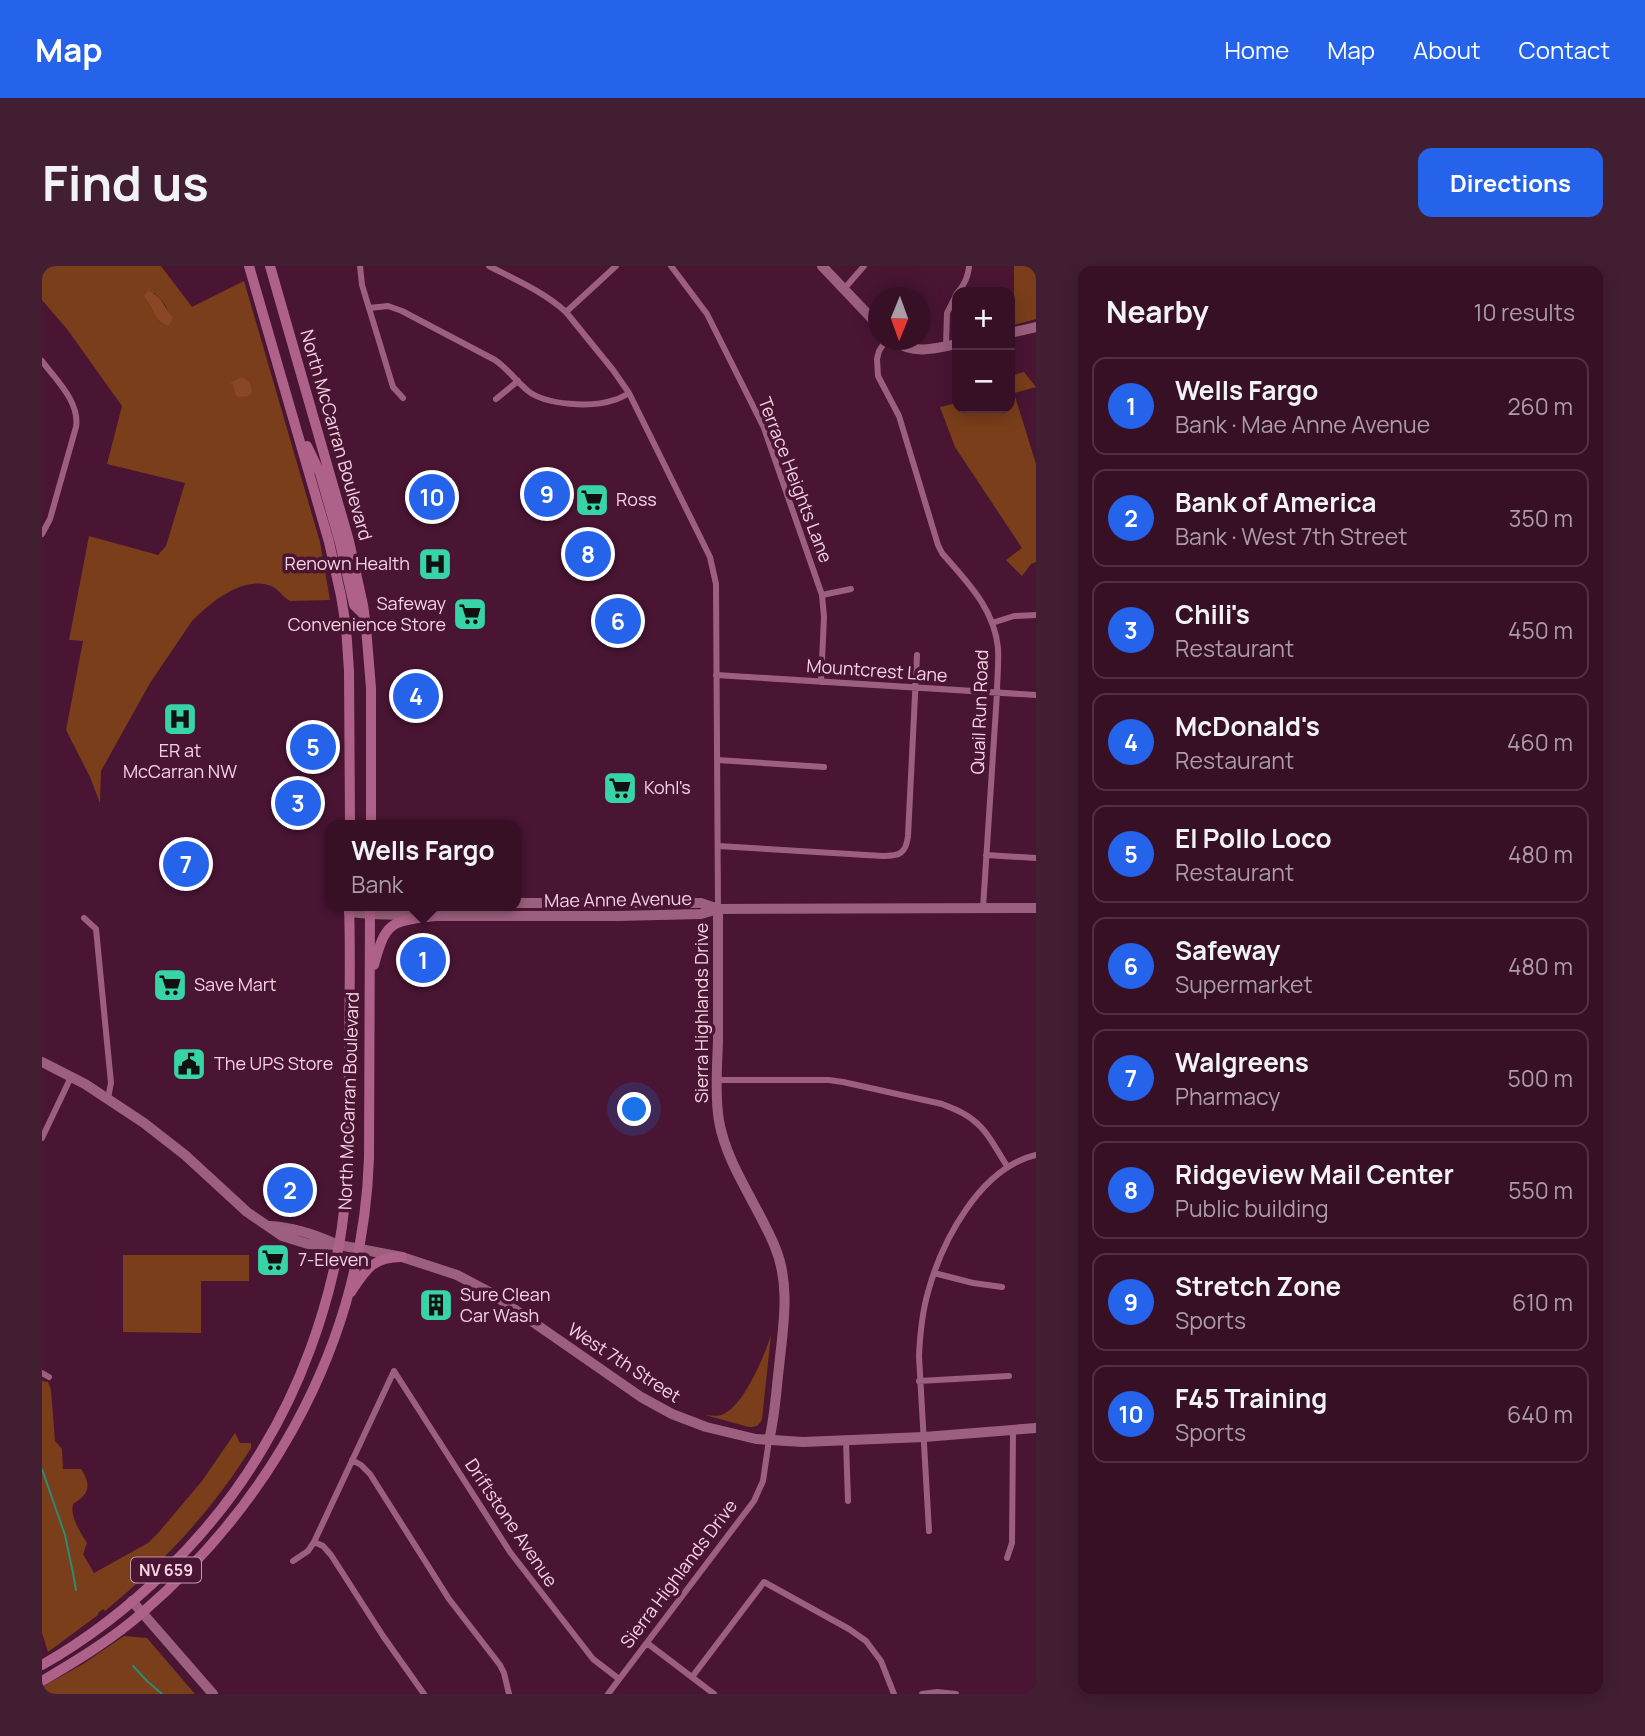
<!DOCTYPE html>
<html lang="en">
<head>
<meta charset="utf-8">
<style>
  :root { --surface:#371026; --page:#421e32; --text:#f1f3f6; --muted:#aa9da7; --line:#513043; --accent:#2563eb }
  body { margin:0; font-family:Manrope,sans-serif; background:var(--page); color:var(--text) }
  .controls { position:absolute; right:21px; top:21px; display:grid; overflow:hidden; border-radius:14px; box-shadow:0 4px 18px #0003 }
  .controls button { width:63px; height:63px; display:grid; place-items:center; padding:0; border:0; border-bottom:2px solid var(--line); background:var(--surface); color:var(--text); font:35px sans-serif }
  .compass { position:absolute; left:826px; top:21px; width:63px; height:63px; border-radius:50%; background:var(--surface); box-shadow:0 4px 18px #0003; rotate:181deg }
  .you { position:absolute; left:593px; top:844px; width:24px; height:24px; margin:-18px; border:5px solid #fff; border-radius:50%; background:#1a73e8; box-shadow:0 0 0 10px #1a73e833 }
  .badge { display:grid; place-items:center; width:46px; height:46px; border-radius:50%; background:var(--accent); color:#fff; font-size:23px; font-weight:700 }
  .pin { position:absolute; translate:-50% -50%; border:4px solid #fff; box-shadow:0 2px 7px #0006 }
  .popup { position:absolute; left:283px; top:554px; width:196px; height:91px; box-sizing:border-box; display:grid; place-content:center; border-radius:14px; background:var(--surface); filter:drop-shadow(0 2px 5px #0005); font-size:23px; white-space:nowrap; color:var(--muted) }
  .popup b { font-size:26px; color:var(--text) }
  .popup::after { content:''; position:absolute; left:50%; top:100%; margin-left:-14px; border:14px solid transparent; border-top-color:var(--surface) }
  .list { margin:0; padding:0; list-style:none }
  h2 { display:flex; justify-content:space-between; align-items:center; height:91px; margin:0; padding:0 28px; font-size:30px }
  h2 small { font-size:23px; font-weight:400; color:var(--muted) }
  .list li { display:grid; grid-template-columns:46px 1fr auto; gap:21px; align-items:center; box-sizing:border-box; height:98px; margin:0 14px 14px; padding:0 14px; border:2px solid var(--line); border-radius:14px }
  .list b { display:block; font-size:26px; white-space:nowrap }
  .list p { margin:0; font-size:23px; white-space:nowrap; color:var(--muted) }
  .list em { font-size:23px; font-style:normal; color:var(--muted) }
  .map { position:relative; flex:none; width:994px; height:1428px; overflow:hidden; border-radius:14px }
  header { display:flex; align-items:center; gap:42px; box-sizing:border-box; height:98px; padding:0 35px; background:var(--accent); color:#fff }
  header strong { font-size:33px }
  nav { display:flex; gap:38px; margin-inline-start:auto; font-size:24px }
  .intro { display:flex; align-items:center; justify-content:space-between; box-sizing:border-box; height:168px; padding:0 42px }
  h1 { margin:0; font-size:49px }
  .button { padding:18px 32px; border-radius:14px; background:var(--accent); color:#fff; font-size:24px; font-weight:700 }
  main { display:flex; gap:42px; padding:0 42px }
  aside { flex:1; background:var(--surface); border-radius:14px; box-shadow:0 4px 18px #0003 }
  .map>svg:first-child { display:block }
  .green { fill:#7a3e1a; fill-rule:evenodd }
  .forest { fill:#894823 }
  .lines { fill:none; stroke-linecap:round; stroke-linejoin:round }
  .stream { stroke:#2b8c6f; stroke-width:2 }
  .street { stroke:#9c607e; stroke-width:6 }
  .secondary { stroke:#9c607e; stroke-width:10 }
  .primary { stroke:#ae6189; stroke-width:10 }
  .labels { text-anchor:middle; stroke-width:7; stroke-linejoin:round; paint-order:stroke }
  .shield { fill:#491533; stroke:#c199ae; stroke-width:2 }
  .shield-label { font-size:16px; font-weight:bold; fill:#f5d2e2 }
  .street-label { font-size:18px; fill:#f5d2e2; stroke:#491533 }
  .poi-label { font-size:18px; fill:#f5d2e2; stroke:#491533; text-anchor:start }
</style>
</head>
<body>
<header>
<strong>Map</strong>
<nav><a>Home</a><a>Map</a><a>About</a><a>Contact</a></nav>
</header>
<div class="intro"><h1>Find us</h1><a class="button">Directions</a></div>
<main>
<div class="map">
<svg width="994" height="1428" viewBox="0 0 994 1428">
  <rect width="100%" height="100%" fill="#491533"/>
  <path class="green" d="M0,0H119L150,41L202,15L278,276L288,334L248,335C240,331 236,321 226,319C199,311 168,337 150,355L108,417L59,505L58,537L48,511L24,464L41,375L27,374L47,270L116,289L124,280L143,217L65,198L80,140L25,63L0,34ZM112,27C124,38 128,42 125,60C112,54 112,46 106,36Z
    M972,0H994V53L968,60V39L972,34Z
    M982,106L994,121L972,127L994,198V296L989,298L980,310L964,294L980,282L913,181L898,141L915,137V142H968V110Z
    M81,989H207V1015H159V1067L81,1066Z
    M729,1069L720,1153C717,1160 714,1161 707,1161L663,1149C671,1150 679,1151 685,1146C703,1135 723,1089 729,1069Z
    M0,1115L6,1116L9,1124L13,1175L20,1183L21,1203H39C50,1219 47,1229 31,1238C28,1252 38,1265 45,1277L41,1288L52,1307L106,1277L117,1266L160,1215L193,1167L198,1177H209V1182C170,1245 120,1298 63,1345L61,1343L56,1347V1349L6,1386L0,1367Z
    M82,1370L105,1372L153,1428H0V1421L41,1398Z"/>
  <path class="forest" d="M106,25C121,30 122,42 131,52L128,58L125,60C109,52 112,42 102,30Z
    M199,111C207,114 211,119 209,128L206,130L196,131L194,129L191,118L188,117Z"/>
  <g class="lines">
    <path class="stream" d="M0,1203L23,1269L31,1307L34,1324
      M91,1400L105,1415L120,1428"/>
    <path class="street" d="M318,0L320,19L351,121L361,132
      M447,0C474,14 502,26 524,46L571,104L587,127L668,291L674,318L676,643
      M629,0L665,48L722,162L780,329L782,351L779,416
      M802,23L822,0
      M916,26C923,18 926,11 927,1
      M327,42L346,40L360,45L453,94C466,103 474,115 486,125C504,139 550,142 572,134C577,133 582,130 587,127
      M524,46L574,0
      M844,74L837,85L835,93L836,110L857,150L896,279L900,287C925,316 952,342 956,382C957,397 955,412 955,427L941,642
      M904,80L905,47L915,27
      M0,95C14,114 38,136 34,161L8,253L0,268
      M454,133L476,115
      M780,329L809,323
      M950,357L972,350L994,349
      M674,409L994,429
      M675,494L782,501
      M676,580L841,590C857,590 864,588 866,570L875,389
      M944,589L994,592
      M42,652L54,663L69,817L66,832
      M675,814H787L801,816L900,838C910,842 922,846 931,854C946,865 955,885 965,900
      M0,872L29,811
      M892,1007L931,1017L960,1021
      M352,1105L468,1286L551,1393L577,1413
      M0,1107L7,1111
      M877,1115L967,1110
      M804,1175L806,1235
      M310,1194L319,1199L328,1208L407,1333L458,1399L462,1407L467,1428
      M887,1265L877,1090C878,1068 880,1047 886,1026C900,975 938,902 994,889
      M272,1276L281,1280L289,1289L341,1370L382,1428
      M965,1292L970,1277L971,1165
      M251,1295L266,1285L272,1276L352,1105
      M605,1377L672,1428
      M650,1411L722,1316L807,1363L824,1375L839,1395L852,1428
      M566,1428L712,1235L721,1215L727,1174
      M880,1428L895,1426L914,1428"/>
    <path class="secondary" d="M780,0L836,59
      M968,67L994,61
      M851,74C871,89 892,83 915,78
      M474,637H659L676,643
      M676,643C676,687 676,731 676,775C675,802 673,829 677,855C685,900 716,939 733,981C749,1019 741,1061 737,1101C734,1126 733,1150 727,1174
      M307,646L328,648L393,650H576L659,648L676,643L994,642
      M0,796L43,818L102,857L143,889L205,946L240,970L266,978L297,979L360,991L415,1009L449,1027L599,1131L630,1148L664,1161L714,1173L761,1176L882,1171L994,1162
      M228,960C250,961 274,969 294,978
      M90,1335L171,1428"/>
    <path class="primary" d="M207,0L287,276L299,330L304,361L307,405L308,559
      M228,0L307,275L321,339L324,361L329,422V559
      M265,180L278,207L298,277L312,339L322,349
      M332,699C344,655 348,656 393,650
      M309,1026C324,1003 331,991 360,991
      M0,1399C88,1349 170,1269 221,1182C258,1121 284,1049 297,979C308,920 306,859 307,799C307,746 309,693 307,640
      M0,1415C34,1395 72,1372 101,1346C235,1230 321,1070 327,892L328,640"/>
  </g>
  <defs>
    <g id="supermarket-square" transform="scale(1.75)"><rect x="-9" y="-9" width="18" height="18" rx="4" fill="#36d4a7" stroke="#491533"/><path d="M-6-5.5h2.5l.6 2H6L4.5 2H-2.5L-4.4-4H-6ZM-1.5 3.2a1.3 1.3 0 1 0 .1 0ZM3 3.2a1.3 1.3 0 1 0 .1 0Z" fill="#111"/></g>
    <g id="hospital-square" transform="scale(1.75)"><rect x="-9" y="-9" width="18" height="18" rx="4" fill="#36d4a7" stroke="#491533"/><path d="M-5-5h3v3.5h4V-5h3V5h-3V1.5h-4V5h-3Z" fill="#111"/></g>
    <g id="civic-square" transform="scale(1.75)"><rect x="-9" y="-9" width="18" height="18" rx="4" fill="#36d4a7" stroke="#491533"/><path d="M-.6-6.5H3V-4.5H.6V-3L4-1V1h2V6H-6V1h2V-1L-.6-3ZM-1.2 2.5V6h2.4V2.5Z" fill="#111"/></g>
    <g id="building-square" transform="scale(1.75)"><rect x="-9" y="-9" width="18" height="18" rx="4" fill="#36d4a7" stroke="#491533"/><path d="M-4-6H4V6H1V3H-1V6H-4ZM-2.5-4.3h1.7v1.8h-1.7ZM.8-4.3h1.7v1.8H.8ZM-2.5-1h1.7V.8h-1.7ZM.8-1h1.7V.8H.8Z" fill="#111"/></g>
  </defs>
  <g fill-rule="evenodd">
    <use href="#supermarket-square" x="550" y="234"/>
    <use href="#hospital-square" x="393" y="298"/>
    <use href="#supermarket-square" x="428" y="348"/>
    <use href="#hospital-square" x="138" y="453"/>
    <use href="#supermarket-square" x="578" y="522"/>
    <use href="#supermarket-square" x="128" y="719"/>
    <use href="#civic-square" x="147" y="798"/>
    <use href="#supermarket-square" x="231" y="994"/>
    <use href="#building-square" x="394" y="1039"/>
  </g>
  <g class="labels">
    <rect class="shield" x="89" y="1291.5" width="70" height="25" rx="5"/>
    <g class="shield-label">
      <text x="124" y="1310">NV 659</text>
    </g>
    <g class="street-label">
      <text transform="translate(294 169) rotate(74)" y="6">North McCarran Boulevard</text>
      <text transform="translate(753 214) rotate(69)" y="6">Terrace Heights Lane</text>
      <text transform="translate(835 405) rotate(4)" y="6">Mountcrest Lane</text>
      <text transform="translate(938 446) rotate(-88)" y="6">Quail Run Road</text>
      <text transform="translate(576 634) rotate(-1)" y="6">Mae Anne Avenue</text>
      <text transform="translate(660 747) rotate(-90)" y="6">Sierra Highlands Drive</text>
      <text transform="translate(307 835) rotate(-88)" y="6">North McCarran Boulevard</text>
      <text transform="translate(582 1097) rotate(33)" y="6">West 7th Street</text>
      <text transform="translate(469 1257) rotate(56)" y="6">Driftstone Avenue</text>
      <text transform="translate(637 1308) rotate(-53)" y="6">Sierra Highlands Drive</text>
    </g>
    <g class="poi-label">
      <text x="574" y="240">Ross</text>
      <text x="368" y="304" text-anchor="end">Renown Health</text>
      <text x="404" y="344" text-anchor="end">Safeway<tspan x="404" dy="21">Convenience Store</tspan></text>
      <text x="138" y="491" text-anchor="middle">ER at<tspan x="138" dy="21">McCarran NW</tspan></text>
      <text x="602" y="528">Kohl's</text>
      <text x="152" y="725">Save Mart</text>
      <text x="172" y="804">The UPS Store</text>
      <text x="256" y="1000">7-Eleven</text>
      <text x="418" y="1035">Sure Clean<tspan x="418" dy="21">Car Wash</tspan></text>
    </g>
  </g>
</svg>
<div class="controls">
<button>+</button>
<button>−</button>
</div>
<svg class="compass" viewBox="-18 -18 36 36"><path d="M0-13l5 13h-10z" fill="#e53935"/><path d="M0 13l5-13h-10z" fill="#aa9da7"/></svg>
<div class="you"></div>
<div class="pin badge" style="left:381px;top:694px">1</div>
<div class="popup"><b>Wells Fargo</b>Bank</div>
<div class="pin badge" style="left:248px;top:924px">2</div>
<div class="pin badge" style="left:256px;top:537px">3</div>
<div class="pin badge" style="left:374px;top:430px">4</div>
<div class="pin badge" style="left:271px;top:481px">5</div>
<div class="pin badge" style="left:576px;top:355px">6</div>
<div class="pin badge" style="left:144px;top:598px">7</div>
<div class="pin badge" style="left:546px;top:288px">8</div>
<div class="pin badge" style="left:505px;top:228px">9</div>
<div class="pin badge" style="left:390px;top:231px">10</div>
</div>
<aside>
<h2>Nearby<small>10 results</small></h2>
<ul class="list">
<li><span class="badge">1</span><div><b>Wells Fargo</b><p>Bank · Mae Anne Avenue</p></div><em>260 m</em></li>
<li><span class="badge">2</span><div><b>Bank of America</b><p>Bank · West 7th Street</p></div><em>350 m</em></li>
<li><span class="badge">3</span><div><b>Chili's</b><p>Restaurant</p></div><em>450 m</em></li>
<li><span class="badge">4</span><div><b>McDonald's</b><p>Restaurant</p></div><em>460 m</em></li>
<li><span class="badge">5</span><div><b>El Pollo Loco</b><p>Restaurant</p></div><em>480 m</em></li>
<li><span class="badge">6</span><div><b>Safeway</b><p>Supermarket</p></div><em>480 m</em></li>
<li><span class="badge">7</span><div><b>Walgreens</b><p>Pharmacy</p></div><em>500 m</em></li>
<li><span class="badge">8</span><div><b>Ridgeview Mail Center</b><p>Public building</p></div><em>550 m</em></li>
<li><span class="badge">9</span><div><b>Stretch Zone</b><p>Sports</p></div><em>610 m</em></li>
<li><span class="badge">10</span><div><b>F45 Training</b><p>Sports</p></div><em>640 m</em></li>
</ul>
</aside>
</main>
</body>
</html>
